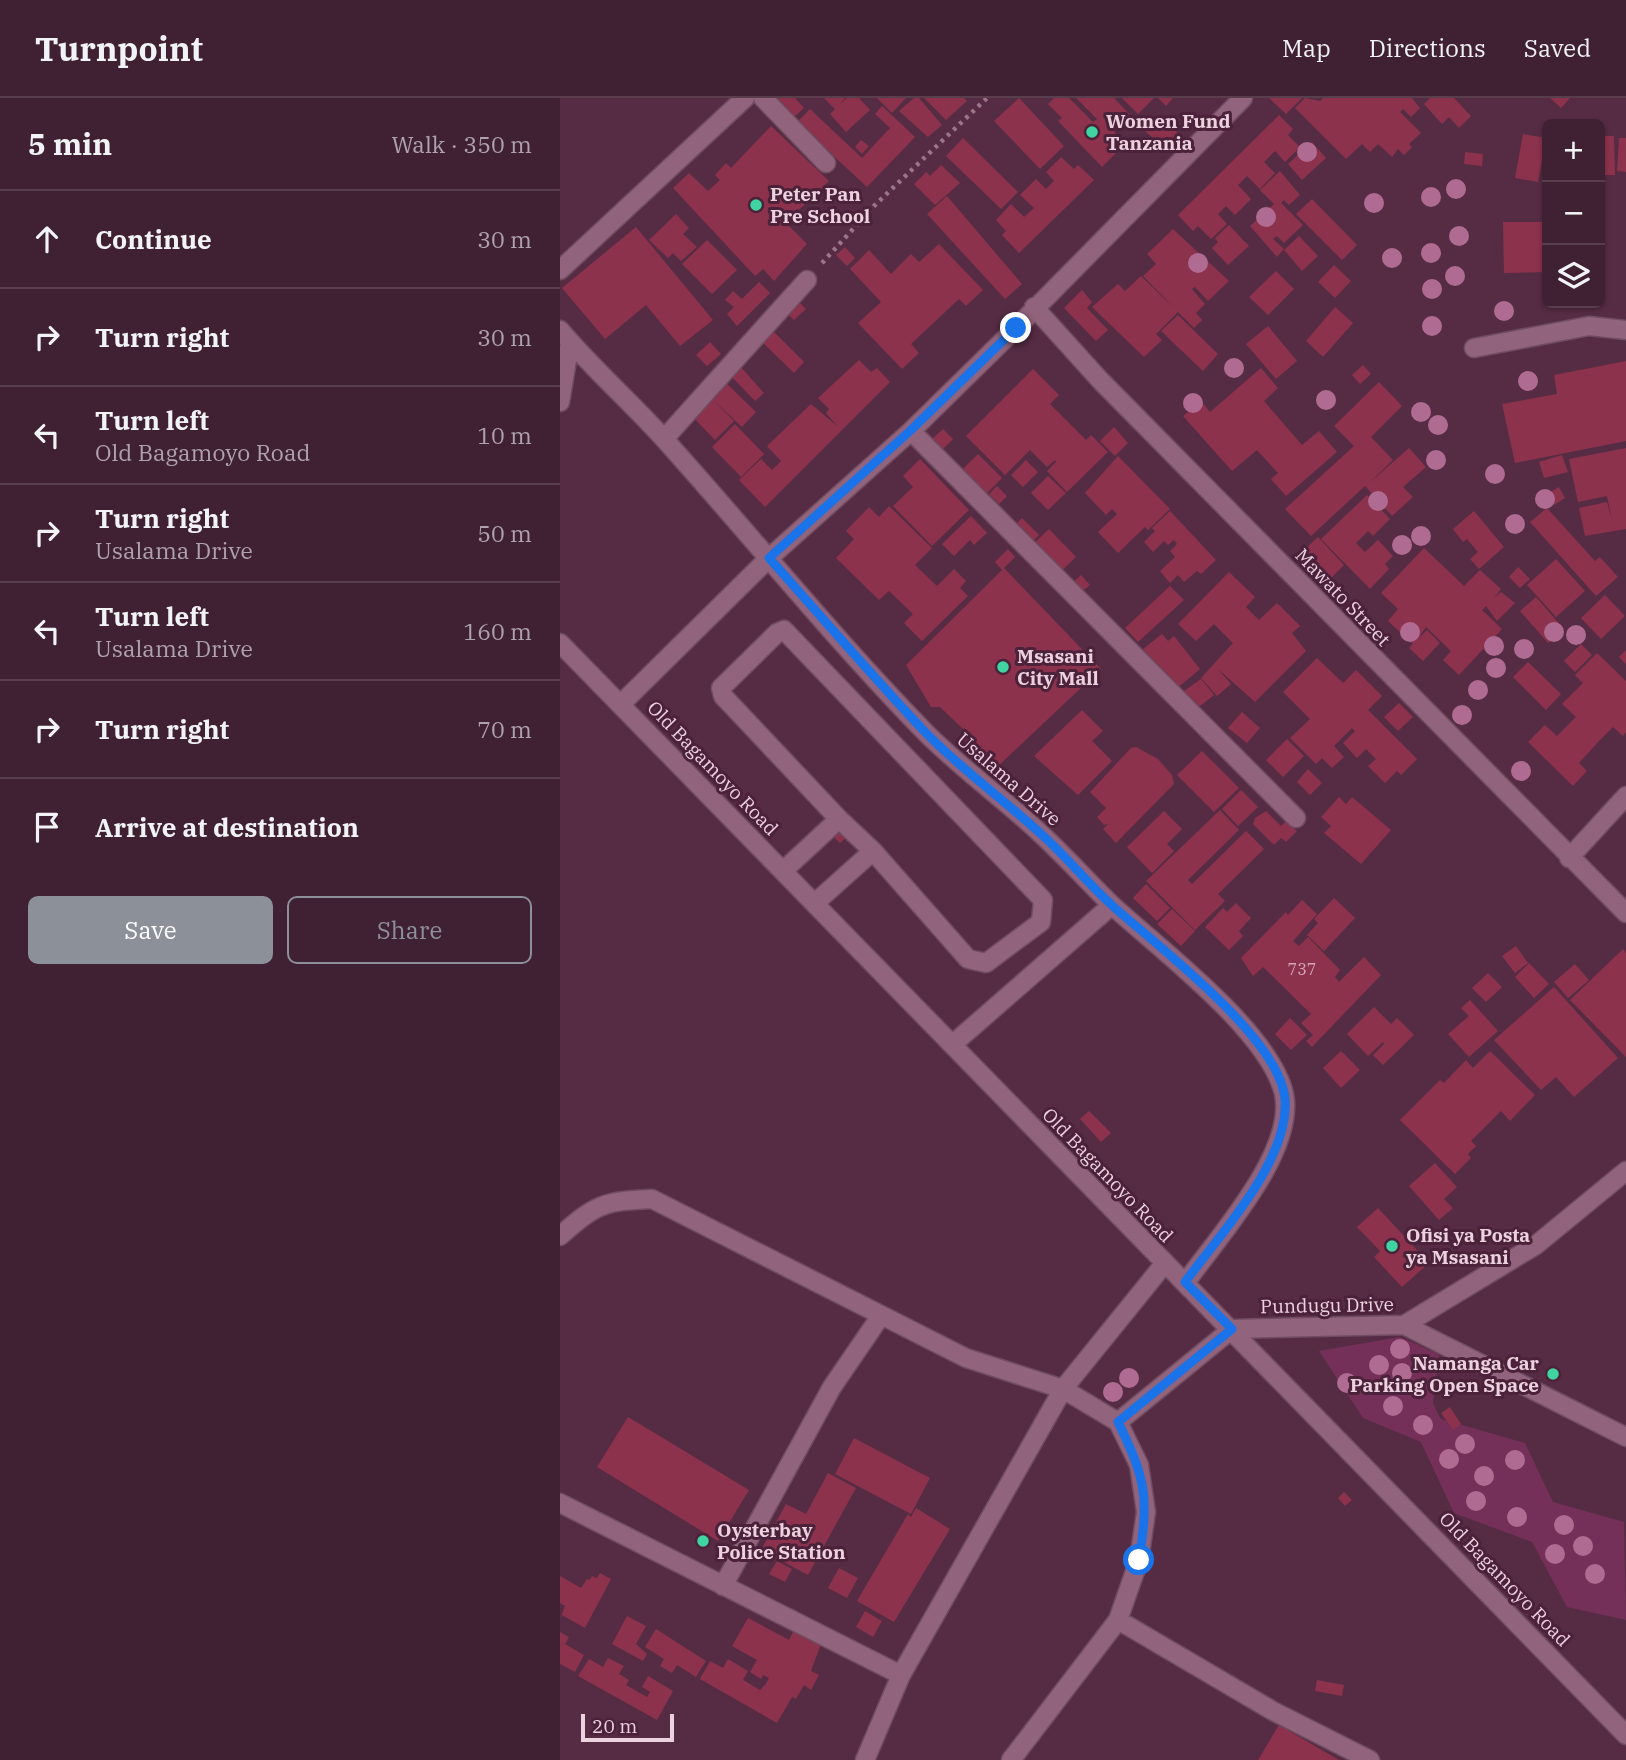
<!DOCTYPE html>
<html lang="en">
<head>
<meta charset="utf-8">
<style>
  :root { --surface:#402133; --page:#47293b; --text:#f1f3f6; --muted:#aea3ac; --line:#593e4e; --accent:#8c9099 }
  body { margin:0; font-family:"IBM Plex Serif",serif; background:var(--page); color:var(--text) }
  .controls { position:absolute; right:21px; top:21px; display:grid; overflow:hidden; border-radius:10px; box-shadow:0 2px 5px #0004 }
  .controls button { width:63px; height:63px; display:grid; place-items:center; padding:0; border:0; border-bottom:2px solid var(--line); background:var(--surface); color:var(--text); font:35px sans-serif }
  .scale { position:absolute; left:21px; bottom:18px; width:93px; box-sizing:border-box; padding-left:7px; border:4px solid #ecd1df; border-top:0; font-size:19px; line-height:24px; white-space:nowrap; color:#ecd1df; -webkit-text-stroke:5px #4b223a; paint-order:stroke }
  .stop { position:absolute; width:21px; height:21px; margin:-16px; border:5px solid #1a73e8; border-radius:50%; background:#fff }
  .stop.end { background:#1a73e8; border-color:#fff; box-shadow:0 2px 7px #0008 }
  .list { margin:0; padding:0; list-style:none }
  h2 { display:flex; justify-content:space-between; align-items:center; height:91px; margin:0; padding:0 28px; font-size:30px }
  h2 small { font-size:23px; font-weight:400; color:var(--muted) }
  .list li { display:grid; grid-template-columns:46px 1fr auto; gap:21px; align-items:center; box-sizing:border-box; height:98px; padding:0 28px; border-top:2px solid var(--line) }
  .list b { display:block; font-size:26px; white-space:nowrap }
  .list p { margin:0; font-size:23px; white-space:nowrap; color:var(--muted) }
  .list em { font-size:23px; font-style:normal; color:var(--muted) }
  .actions { display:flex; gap:14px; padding:21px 28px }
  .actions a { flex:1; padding:16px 0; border:2px solid var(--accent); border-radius:10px; text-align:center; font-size:24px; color:var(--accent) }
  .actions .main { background:var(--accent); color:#fff }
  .icon { flex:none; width:38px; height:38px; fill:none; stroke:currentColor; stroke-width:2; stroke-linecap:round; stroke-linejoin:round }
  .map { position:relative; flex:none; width:1066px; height:1662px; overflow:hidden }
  header { display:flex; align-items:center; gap:42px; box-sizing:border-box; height:98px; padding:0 35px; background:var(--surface); border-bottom:2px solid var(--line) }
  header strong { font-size:33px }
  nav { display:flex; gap:38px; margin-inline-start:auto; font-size:24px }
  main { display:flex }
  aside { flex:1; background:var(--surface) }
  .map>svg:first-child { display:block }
  .green { fill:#743059 }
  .building { fill:#8c324c }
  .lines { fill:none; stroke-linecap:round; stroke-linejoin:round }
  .minor-casing { stroke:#6f4c60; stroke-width:21 }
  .path { stroke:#997689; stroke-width:4.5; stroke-dasharray:3.5 5; stroke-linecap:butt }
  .minor { stroke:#92637c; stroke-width:18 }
  .tree { fill:#b06b92 }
  .route { stroke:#1a73e8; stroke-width:9 }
  .poi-dot { fill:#40d4a2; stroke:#4b223a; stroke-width:2.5 }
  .labels { text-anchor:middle; stroke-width:6; stroke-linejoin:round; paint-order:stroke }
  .number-label { font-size:16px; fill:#d4a9ba }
  .poi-label { font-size:19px; font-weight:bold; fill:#ecd1df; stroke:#4b223a; text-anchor:start }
  .street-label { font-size:19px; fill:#ecd1df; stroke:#4b223a }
</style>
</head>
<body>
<header>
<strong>Turnpoint</strong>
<nav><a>Map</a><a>Directions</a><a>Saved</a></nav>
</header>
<main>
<aside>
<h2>5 min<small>Walk · 350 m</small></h2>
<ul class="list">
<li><svg class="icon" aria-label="ahead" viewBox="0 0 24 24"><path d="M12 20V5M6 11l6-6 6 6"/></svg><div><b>Continue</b></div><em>30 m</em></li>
<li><svg class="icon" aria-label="right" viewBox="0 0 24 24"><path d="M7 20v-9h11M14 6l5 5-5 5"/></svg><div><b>Turn right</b></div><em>30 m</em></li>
<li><svg class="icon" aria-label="left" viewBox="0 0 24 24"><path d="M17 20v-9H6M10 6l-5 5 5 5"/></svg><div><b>Turn left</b><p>Old Bagamoyo Road</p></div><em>10 m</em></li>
<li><svg class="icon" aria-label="right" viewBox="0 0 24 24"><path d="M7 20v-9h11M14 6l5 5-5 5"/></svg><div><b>Turn right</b><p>Usalama Drive</p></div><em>50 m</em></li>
<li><svg class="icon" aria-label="left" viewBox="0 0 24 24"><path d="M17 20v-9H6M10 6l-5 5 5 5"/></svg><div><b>Turn left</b><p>Usalama Drive</p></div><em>160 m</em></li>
<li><svg class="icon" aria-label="right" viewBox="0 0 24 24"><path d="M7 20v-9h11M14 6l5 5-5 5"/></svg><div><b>Turn right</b></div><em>70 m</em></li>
<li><svg class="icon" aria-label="arrive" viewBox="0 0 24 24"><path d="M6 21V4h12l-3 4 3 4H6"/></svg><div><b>Arrive at destination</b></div></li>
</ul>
<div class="actions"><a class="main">Save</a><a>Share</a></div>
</aside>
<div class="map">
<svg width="1066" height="1662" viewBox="0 0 1066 1662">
  <rect width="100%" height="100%" fill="#562c44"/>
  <path class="green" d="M840,1239L879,1256L873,1306L881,1321L965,1345L993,1404L1064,1424L1066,1522L1007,1509L972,1444L894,1415L861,1344L803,1320L759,1253Z"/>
  <path class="building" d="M215,0H235L244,10L233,20Z
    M264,0H285L280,6L287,0H299L310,12L286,34L270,16L275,11Z
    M317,0H346L332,15Z
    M354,0H359L382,27L368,39L339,13Z
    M364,0H404L407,3L386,22Z
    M459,0L504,48L480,71L434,23Z
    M494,0H509L533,24L537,21L516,0H554L570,17L554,33L556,36L548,43L558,53L542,69L498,23L502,20L488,6Z
    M562,0H594L578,16Z
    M598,0H613L606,8Z
    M709,0H742L726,16Z
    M745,0L760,3L763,0H852L860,10L851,19L843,11L840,14L861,35L849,46L852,49L844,57L838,51L832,59L818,46L810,54L802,46L786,61L735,10Z
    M870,0H894L911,18L899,30L889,19L882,26L864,6Z
    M990,0H1010L1001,10Z
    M322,8L355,39L307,89L237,24L250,11L302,60L330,30L315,16Z
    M599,17L620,37L607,52L585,33Z
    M719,17L733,31L728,37L740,49L725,64L715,53L704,64L715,75L700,91L687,78L678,87L691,101L675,117L666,108L658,116L667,126L651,141L638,128L633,133L618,117Z
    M211,28L269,83L240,111L231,113L222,121L247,146L214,183L203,171L195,178L113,90L129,75L148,93L160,82L155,77L166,65L171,70Z
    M963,36L986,40L978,84L955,80Z
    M1040,38H1054L1055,77H1040Z
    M403,40L458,94L441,111L386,58Z
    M1059,40H1066V74L1057,73Z
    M301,42L309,48L302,56L295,49Z
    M752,44L766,60L742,82L728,66Z
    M905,54L923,56L922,68L904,66Z
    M501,59L514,71L518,67L534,82L459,155L442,137L446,133L436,122L451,106L464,119L474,110L460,97L476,81L486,91L494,83L486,74Z
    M381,67L400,85L375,107L354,86L366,74L370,78Z
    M720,73L740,97L729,107L724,102L721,105L743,127L724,145L717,138L713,141L724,151L717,159L690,128L714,106L700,92Z
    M387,98L462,186L445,201L367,116Z
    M752,101L797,147L782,162L736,116Z
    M116,116L129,130L123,136L137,149L121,163L113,155L108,160L89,142Z
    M943,124H987V174L944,175Z
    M669,127L689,148L668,167L652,150L658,144L655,140Z
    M76,129L153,222L120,248L86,207L45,241L2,190Z
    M613,131L669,183L648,203L635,189L632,191L645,206L636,215L642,222L634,230L618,214L596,236L602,242L584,259L532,209L558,186L565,193L581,178L615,211L583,178L596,166L587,156Z
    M739,138L758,158L742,173L724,152Z
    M147,142L177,172L152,196L122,166Z
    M379,146L423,192L406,208L399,201L351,246L359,255L342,271L298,225L321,204L290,171L309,152L331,176L351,156L359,164Z
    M285,149L295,160L287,168L276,157Z
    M774,167L791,183L775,200L758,184Z
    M716,173L734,191L708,217L689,199Z
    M199,184L210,195L177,228L167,216L174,209L165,202L173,193L182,201Z
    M522,192L532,204L527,210L548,232L536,243L504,210Z
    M236,201L246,211L234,222L224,213Z
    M775,209L793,225L763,259L746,243Z
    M618,217L658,256L643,273L601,233Z
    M708,228L737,263L716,281L686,246Z
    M212,232L244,264L234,275L201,243Z
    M150,244L161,256L147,268L136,257Z
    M299,262L311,274L317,270L330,284L205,409L179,382L201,361L212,372L221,363L207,348L251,306L277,328L266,315L269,311L258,300Z
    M1066,263V343L955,365L942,306L997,296L994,277Z
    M179,267L204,295L195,303L169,276Z
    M803,267L811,276L800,286L792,277Z
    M701,270L718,290L704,303L742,347L759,333L777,354L726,398L711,381L718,375L697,352L672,373L623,318L641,303L650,314Z
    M473,271L499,297L490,306L526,342L531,337L548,354L507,394L487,373L496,364L495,362L487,369L470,352L445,377L406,338Z
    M161,280L196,314L182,329L152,301L174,323L155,342L130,316Z
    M819,284L842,308L811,339L833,362L808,386L849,350L866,369L843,389L853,399L832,418L805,388L751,438L725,411L794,348L774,328Z
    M175,326L204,356L181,379L152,349Z
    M554,329L568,345L555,358L540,343Z
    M383,331L393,341L382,352L372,341Z
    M1066,350V431L1025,438L1019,410L1047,404L1052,423L1047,398L1018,404L1009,361Z
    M418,356L442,380L425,397L401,373Z
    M1002,357L1008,374L984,380L979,364Z
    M558,358L610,411L588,432L585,429L558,455L538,434L557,416L552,411L546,417L525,395Z
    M360,361L409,412L372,448L333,408L353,389L343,378Z
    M466,362L478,374L463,389L451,377Z
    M488,378L506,395L488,412L471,395Z
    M437,388L447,398L439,406L429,396Z
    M999,389L1005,400L994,407L987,396Z
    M807,397L830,421L813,438L808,433L796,445L805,454L818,442L833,458L825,466L829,471L810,491L761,441Z
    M329,408L372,450L355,467L377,488L394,471L406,483L400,490L408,498L362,543L344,525L353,516L329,493L319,502L276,460L294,441L286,433L309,409L319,419Z
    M987,410L1035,463L1040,459L1058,479L1036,498L970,424Z
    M610,413L656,462L641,476L637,473L624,484L618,477L610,485L600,473L615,459L610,453L617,446L614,442L608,447L604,443L593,454L584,444L595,433L592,430Z
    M914,413L944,449L919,471L910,461L918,454L907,441L903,444L893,431Z
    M411,418L427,435L414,447L410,442L394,458L382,446Z
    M462,420L479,437L470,446L453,429Z
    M489,431L516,459L497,477L470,449Z
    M758,439L784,467L770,481L743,453Z
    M864,450L904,488L920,472L941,491L934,500L941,494L955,505L937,523L926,508L922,512L942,531L899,577L883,562L891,553L866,529L858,541L867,532L880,545L863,563L849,550L853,546L828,523L838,511L821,495Z
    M448,451L455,459L444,470L541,571L436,670L403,642L405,633L380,609H371L346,567L442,472L435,464Z
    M996,461L1025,493L996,519L967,487Z
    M958,469L970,481L960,490L949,479Z
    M669,474L695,499L686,509L699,522L717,505L740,528L732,535L746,553L695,604L658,571L671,586L657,598L641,580L673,545L654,526L636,543L618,526Z
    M521,477L530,487L520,495L511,486Z
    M610,488L624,502L578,544L565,530Z
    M1045,497L1065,518L1041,541L1021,520Z
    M976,499L1004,531L988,545L960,513Z
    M602,536L608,543L614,538L640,571L615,592L583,551Z
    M1021,546L1032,557L1015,574L1004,563Z
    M1066,552V566L1059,559Z
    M1037,555L1066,583V634L1063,638L1053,629L1039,643L1019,665L1027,673L1013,688L968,644L985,627L997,638L1016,619L1002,606L1023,585L1015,577Z
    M757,560L783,585L796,572L822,598L808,612L857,661L841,677L837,673L825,685L808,668L816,661L806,651L797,660L783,645L795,633L792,630L774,648L784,659L772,670L762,660L756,666L730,640L750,621L723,594Z
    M968,564L1001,596L986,612L953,579Z
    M641,581L654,597L635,612L621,595Z
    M839,605L853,619L838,633L824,619Z
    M522,612L543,633L532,643L552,663L518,697L474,658Z
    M682,614L700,630L687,645L668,630Z
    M727,641L744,658L723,679L706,662Z
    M576,649L598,661L612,677L614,686L556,745L543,731L548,726L544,727L537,719L546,710L530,694L571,650Z
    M642,653L679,690L654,714L617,677Z
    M748,671L762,685L750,697L737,684Z
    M681,692L698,709L678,728L662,711Z
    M779,699L786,706L792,699L831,732L801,766L764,735L771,728L761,719Z
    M660,712L679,732L628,782L632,786L686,733L704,751L658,796L665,803L635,832L586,783Z
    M604,713L622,731L607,746L614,753L592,775L567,749Z
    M706,713L721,728L726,723L737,733L726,744L721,740L714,747L693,726L695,720Z
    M285,726L292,734L280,745L272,737Z
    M586,786L610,810L597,823L573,800Z
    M774,800L795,820L764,853L747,837L758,825L754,821Z
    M742,802L757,816L733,843L739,848L748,839L780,872L775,879L779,884L804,859L821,877L752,949L746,943L753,937L741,925L751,916L703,869L693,878L681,860L726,814L728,817Z
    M676,805L691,820L679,833L683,838L669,852L645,829L663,810L667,814Z
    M612,811L635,833L621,848L597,826Z
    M956,848L968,865L955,875L942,858Z
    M1063,851L1066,855V959L1010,902Z
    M969,865L989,886L974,900L955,879Z
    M1015,866L1029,882L1008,900L994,884Z
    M928,875L942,889L926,904L912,890Z
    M994,889L1058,960L1014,999L996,979L981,992L934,942Z
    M910,902L938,933L909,959L888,936L909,918L901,910Z
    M814,909L831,926L837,920L854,937L823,967L813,957L824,946L823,944L808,958L787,936Z
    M730,920L747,937L731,952L715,936Z
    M781,953L800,972L781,990L763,970Z
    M930,953L975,997L950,1023L941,1013L911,1043L916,1048L908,1056L911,1060L895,1076L840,1022L880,982L884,985L906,962L913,970Z
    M529,1013L551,1035L541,1044L520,1021Z
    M875,1065L897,1089L884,1101L893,1110L879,1122L849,1088Z
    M818,1110L869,1165L842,1189L814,1159L820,1153L797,1129Z
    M890,1309L901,1326L893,1332L881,1315Z
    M68,1319L189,1392L158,1443L37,1369Z
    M294,1340L370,1380L351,1416L275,1376Z
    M268,1375L296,1390L248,1477L201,1452L226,1406L246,1416Z
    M784,1394L792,1402L785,1408L778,1400Z
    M356,1410L390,1431L334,1524L297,1503L348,1416L351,1419Z
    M217,1463L232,1471L225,1484L209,1476Z
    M279,1470L298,1480L287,1500L268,1490Z
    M40,1475L51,1481L25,1530L2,1517L0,1521L5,1508L0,1505V1478L21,1490L27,1481L30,1482L32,1478L37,1480Z
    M305,1513L322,1523L313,1539L296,1529Z
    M67,1518L86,1528L76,1546L87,1556L83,1563L52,1546Z
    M188,1520L229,1542L234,1532L261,1546L251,1573L259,1577L251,1592L244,1587L236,1601L232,1599L217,1625L140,1581L150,1563L163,1570L168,1561L188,1573L183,1582L200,1592L206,1586L209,1580L203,1577L201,1581L190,1574L197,1562L172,1548Z
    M96,1531L146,1563L136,1579L117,1567L112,1575L100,1568L104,1561L85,1549Z
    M0,1534L9,1539L5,1546L24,1557L15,1574L0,1566Z
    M48,1560L64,1568L59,1576L69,1582L66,1587L87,1599L90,1594L82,1589L88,1578L113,1593L97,1622L18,1578L29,1561L43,1569Z
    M757,1582L784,1587L782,1598L755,1593Z
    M719,1627L779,1662H698Z"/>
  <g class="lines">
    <g class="minor-casing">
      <path id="minor" d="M203,0L266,65
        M0,172L185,0
        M474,209L540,282L1066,815
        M0,232C33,271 72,305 106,343C193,440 275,542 366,635C402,671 444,701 481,736C506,759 529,785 554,809C601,852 710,934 724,996C736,1054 658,1139 626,1184
        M914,250L1029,228L1066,232
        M0,304L10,244
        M351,333L736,720
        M104,341L247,182
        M0,545L1066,1637
        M61,606L209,460L351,333L456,230L683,0
        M1009,760L1066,698
        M224,772L279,721L163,598L161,590L217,535L224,532L483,802L481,824L426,865L408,861L313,753L279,721
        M255,805L313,753
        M393,946L552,807
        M0,1138C36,1106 44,1103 92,1101L406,1260L503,1291L605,1165
        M844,1227L1066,1339
        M558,1324L672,1231L844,1227L976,1147L1066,1073
        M0,1405L341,1577
        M163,1488L272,1289L320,1219
        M558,1522L713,1613L810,1662
        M305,1662L341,1577L503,1291L558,1324L579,1367L586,1414L579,1462L558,1522L451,1662"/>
    </g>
    <path class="path" d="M262,165L315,107L427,0"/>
    <use href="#minor" class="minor"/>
  </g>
  <g class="tree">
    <circle cx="747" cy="54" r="10"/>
    <circle cx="896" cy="91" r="10"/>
    <circle cx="871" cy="99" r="10"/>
    <circle cx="814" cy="105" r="10"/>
    <circle cx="706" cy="119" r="10"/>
    <circle cx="899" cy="138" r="10"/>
    <circle cx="871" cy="155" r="10"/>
    <circle cx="832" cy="160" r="10"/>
    <circle cx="638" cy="165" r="10"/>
    <circle cx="895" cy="178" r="10"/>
    <circle cx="872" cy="191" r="10"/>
    <circle cx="944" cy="213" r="10"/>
    <circle cx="872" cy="228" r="10"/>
    <circle cx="674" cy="270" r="10"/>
    <circle cx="968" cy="283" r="10"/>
    <circle cx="766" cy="302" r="10"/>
    <circle cx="633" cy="305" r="10"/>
    <circle cx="861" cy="314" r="10"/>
    <circle cx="878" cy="327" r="10"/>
    <circle cx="876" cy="362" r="10"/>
    <circle cx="935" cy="376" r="10"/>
    <circle cx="985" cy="401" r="10"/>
    <circle cx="818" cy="403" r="10"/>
    <circle cx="955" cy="426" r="10"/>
    <circle cx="861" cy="438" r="10"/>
    <circle cx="842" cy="447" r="10"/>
    <circle cx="850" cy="534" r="10"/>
    <circle cx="994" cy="534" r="10"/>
    <circle cx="1016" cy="537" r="10"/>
    <circle cx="934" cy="548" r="10"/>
    <circle cx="964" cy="551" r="10"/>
    <circle cx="936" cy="570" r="10"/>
    <circle cx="918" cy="592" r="10"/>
    <circle cx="902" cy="617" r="10"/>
    <circle cx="961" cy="673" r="10"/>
    <circle cx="840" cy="1251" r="10"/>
    <circle cx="819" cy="1267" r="10"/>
    <circle cx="842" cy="1275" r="10"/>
    <circle cx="569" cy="1280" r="10"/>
    <circle cx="787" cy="1285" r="10"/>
    <circle cx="553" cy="1294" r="10"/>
    <circle cx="833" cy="1308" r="10"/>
    <circle cx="863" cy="1327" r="10"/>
    <circle cx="905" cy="1346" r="10"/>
    <circle cx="889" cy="1361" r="10"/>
    <circle cx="955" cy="1362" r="10"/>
    <circle cx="924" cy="1378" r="10"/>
    <circle cx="916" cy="1403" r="10"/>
    <circle cx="957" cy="1419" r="10"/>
    <circle cx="1004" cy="1427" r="10"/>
    <circle cx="1023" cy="1448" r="10"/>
    <circle cx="995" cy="1456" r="10"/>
    <circle cx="1035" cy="1476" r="10"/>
  </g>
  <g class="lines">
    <path class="route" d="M456,230L351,332L209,460C261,518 312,578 365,634C401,671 443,701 480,735C507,759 529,787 555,810C600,850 720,941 725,1001C730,1062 659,1138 625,1184L672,1231L558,1324C586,1381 589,1399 579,1462"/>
  </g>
  <g class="poi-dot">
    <circle cx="532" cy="34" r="7"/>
    <circle cx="196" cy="107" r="7"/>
    <circle cx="443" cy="569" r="7"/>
    <circle cx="832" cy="1148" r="7"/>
    <circle cx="993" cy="1276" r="7"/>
    <circle cx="143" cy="1443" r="7"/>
  </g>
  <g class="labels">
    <g class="number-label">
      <text x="742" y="877">737</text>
    </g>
    <g class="poi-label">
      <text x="546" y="30">Women Fund<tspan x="546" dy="22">Tanzania</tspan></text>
      <text x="210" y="103">Peter Pan<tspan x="210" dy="22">Pre School</tspan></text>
      <text x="457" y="565">Msasani<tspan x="457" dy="22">City Mall</tspan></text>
      <text x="846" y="1144">Ofisi ya Posta<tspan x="846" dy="22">ya Msasani</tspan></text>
      <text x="979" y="1272" text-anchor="end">Namanga Car<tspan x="979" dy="22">Parking Open Space</tspan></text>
      <text x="157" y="1439">Oysterbay<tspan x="157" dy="22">Police Station</tspan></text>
    </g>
    <g class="street-label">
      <text transform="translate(783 499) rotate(46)" y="7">Mawato Street</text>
      <text transform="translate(153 670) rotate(46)" y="7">Old Bagamoyo Road</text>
      <text transform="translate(449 681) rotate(41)" y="7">Usalama Drive</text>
      <text transform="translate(548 1077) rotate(46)" y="7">Old Bagamoyo Road</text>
      <text transform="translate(767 1207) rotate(-1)" y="7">Pundugu Drive</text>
      <text transform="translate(945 1481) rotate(46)" y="7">Old Bagamoyo Road</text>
    </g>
  </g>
</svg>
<div class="controls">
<button>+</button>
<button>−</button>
<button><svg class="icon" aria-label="layers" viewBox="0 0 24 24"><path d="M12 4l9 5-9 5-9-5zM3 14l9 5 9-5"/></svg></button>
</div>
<div class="scale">20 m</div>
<div class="stop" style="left:579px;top:1462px"></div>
<div class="stop end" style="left:456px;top:230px"></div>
</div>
</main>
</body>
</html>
